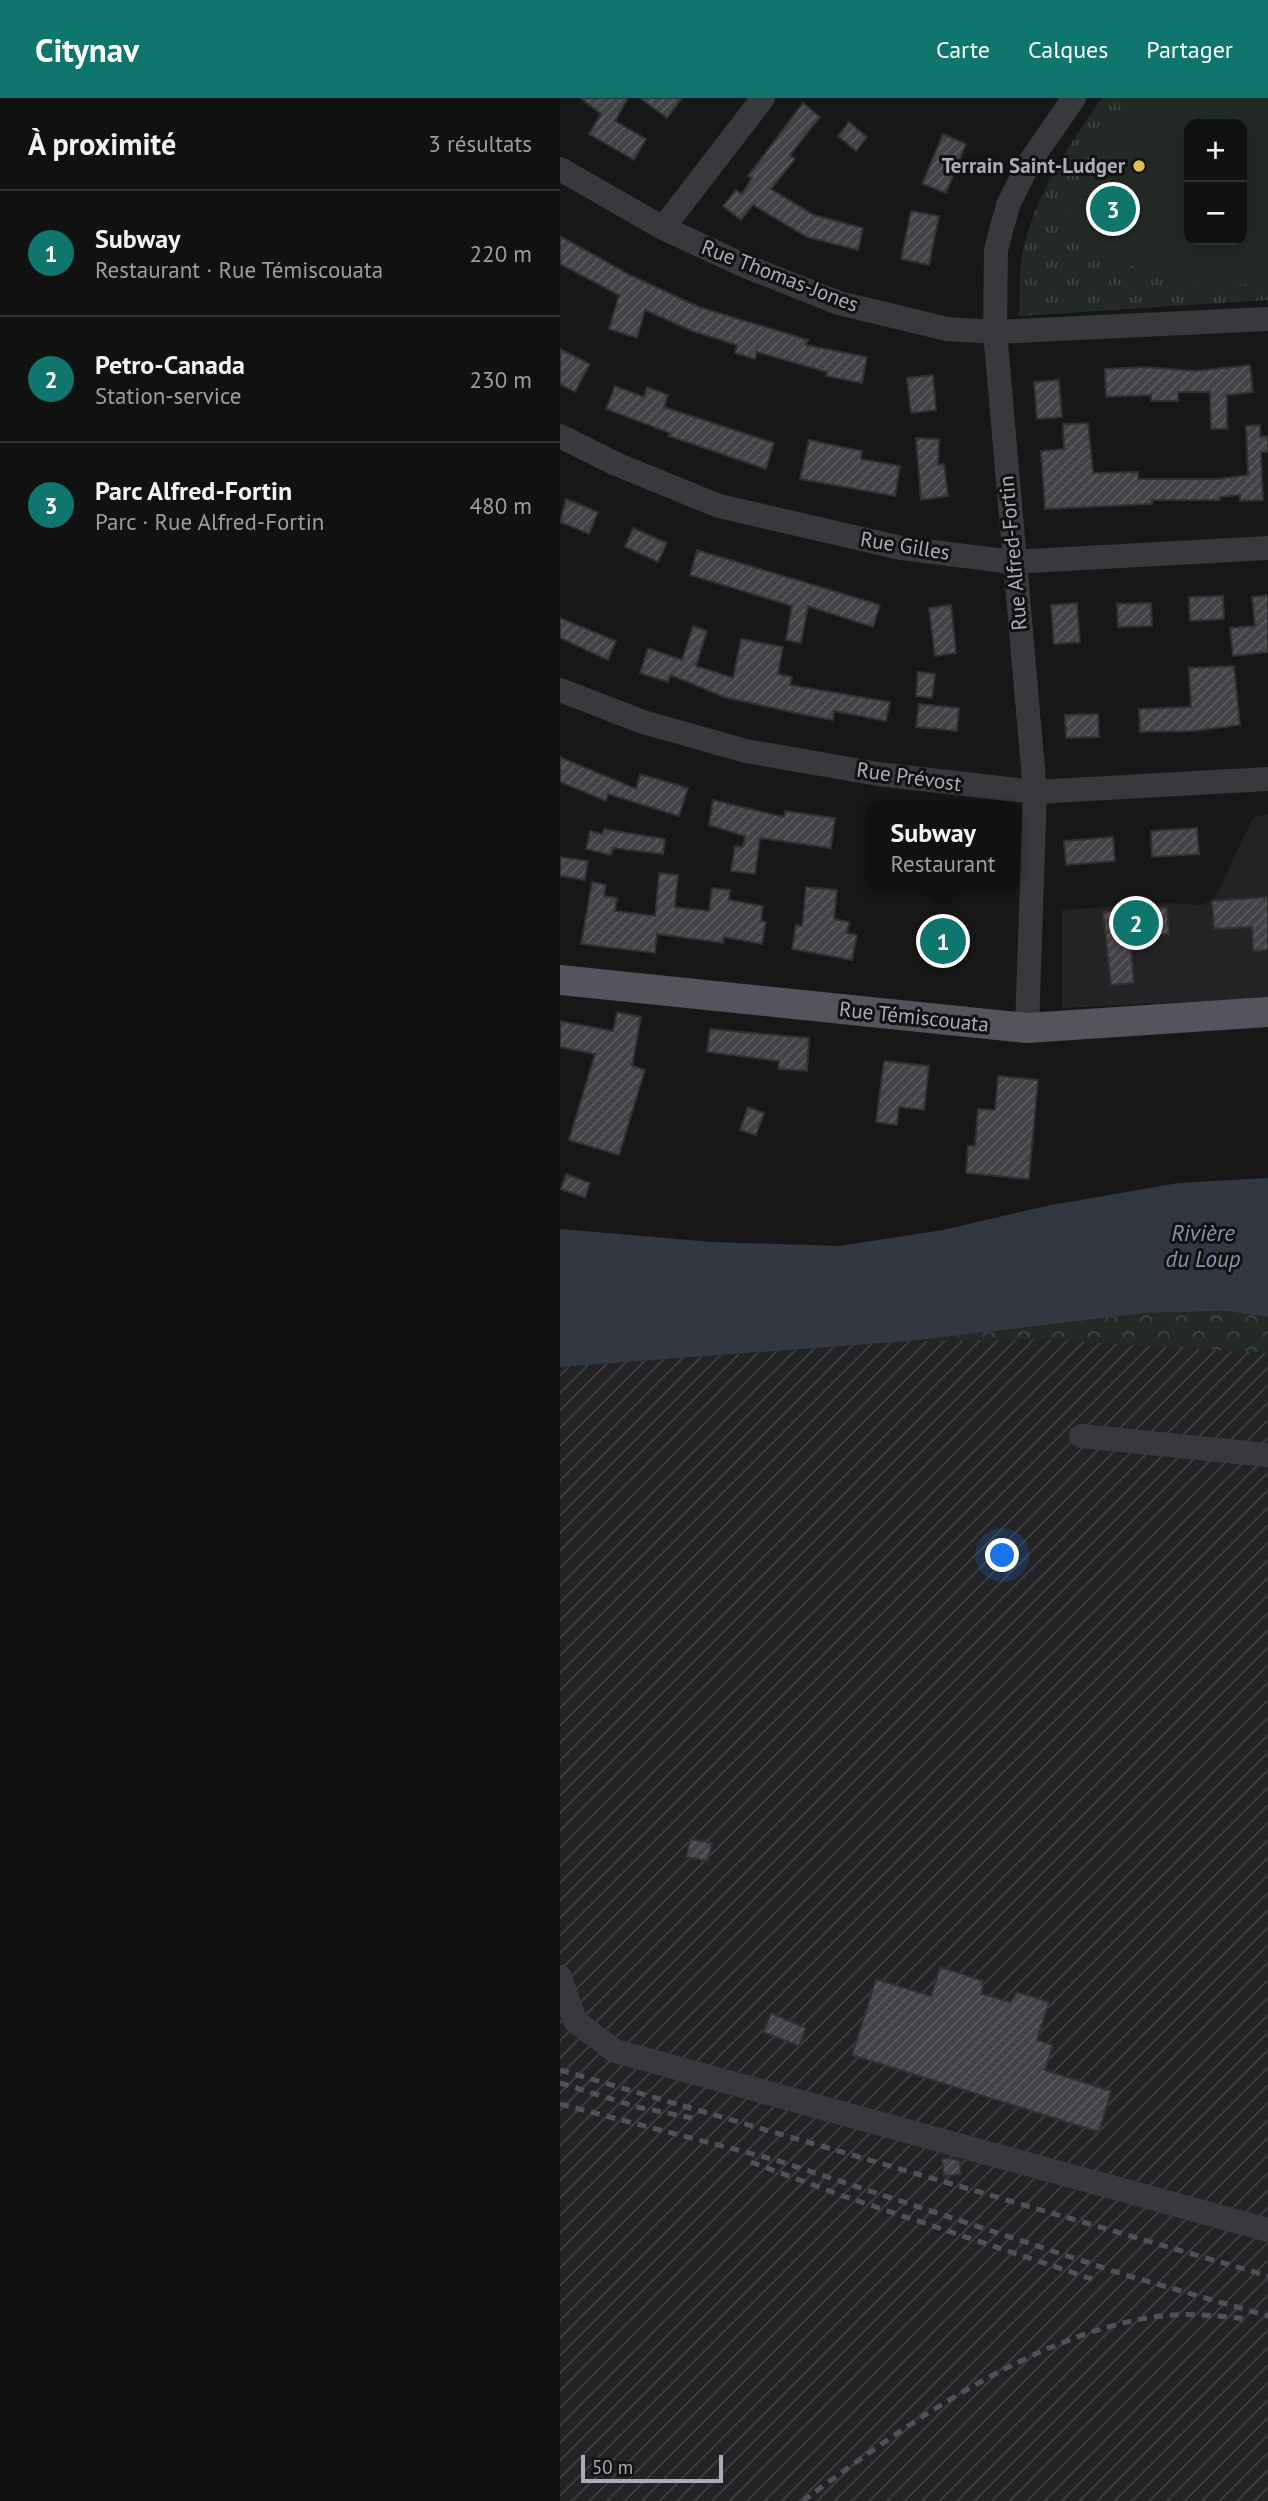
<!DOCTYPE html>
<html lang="fr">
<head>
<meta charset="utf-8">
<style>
  :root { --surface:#111112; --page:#1a1a1b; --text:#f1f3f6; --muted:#9c9d9f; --line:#303132; --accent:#0f766e }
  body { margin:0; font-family:"PT Sans",sans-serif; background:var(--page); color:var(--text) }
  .controls { position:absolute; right:21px; top:21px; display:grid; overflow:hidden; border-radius:14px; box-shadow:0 4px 18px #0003 }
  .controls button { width:63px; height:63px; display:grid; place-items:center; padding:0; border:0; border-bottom:2px solid var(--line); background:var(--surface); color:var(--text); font:35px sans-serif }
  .scale { position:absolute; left:21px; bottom:18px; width:142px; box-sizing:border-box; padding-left:7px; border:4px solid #aaadb7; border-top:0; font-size:19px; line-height:24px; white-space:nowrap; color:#aaadb7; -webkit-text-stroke:5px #121213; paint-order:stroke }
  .you { position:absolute; left:443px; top:1458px; width:24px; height:24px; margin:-18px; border:5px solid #fff; border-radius:50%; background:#1a73e8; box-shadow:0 0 0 10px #1a73e833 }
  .badge { display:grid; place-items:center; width:46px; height:46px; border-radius:50%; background:var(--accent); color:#fff; font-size:23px; font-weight:700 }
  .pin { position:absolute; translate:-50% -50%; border:4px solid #fff; box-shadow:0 2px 7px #0006 }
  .popup { position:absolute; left:306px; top:703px; width:154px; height:91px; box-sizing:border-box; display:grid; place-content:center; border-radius:14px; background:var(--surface); filter:drop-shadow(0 2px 5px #0005); font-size:23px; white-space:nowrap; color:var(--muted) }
  .popup b { font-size:26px; color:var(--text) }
  .popup::after { content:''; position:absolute; left:50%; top:100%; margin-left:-14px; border:14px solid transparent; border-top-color:var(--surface) }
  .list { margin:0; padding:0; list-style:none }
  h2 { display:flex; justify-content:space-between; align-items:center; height:91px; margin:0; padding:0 28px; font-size:30px }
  h2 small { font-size:23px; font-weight:400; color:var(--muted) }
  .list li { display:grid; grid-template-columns:46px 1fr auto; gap:21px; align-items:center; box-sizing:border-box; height:126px; padding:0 28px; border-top:2px solid var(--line) }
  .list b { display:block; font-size:26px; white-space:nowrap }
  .list p { margin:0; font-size:23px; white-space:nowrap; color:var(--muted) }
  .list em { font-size:23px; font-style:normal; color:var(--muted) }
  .map { position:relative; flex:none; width:708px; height:2403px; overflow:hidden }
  header { display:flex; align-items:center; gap:42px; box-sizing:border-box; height:98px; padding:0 35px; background:var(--accent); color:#fff }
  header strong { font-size:33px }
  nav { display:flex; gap:38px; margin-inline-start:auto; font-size:24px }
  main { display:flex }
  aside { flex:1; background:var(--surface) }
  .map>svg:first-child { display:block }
  .built { fill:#232325 }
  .industrial { fill:url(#industrial-furrows) }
  .grass { fill:url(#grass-tufts); fill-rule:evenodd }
  .forest { fill:url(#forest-crowns) }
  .garden { fill:#232a25; fill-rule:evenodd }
  .water { fill:#313840 }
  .building { fill:url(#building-hatch); stroke:#313134; stroke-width:2 }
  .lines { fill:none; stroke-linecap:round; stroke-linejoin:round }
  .minor { stroke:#38383d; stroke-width:24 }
  .major { stroke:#54555c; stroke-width:30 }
  .rail { stroke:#515258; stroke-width:5; stroke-dasharray:9 7; stroke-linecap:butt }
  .poi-dot { fill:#e1bf46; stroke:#121213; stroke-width:2.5 }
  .labels { text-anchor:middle; stroke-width:6; stroke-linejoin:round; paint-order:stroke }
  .poi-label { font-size:21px; font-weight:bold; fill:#aaadb7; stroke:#121213; text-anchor:end }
  .street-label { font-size:21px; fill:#aaadb7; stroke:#121213 }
  .water-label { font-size:23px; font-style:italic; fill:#8496af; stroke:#121213 }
</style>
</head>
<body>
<header>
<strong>Citynav</strong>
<nav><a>Carte</a><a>Calques</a><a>Partager</a></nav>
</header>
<main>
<aside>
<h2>À proximité<small>3 résultats</small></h2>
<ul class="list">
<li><span class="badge">1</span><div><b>Subway</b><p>Restaurant · Rue Témiscouata</p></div><em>220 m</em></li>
<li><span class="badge">2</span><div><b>Petro-Canada</b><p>Station-service</p></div><em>230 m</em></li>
<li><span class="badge">3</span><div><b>Parc Alfred-Fortin</b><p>Parc · Rue Alfred-Fortin</p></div><em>480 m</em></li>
</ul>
</aside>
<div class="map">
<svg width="708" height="2403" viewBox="0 0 708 2403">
  <defs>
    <pattern id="industrial-furrows" width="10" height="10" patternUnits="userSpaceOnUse" patternTransform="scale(1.75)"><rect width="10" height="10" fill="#232325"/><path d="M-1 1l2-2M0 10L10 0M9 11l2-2" fill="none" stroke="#404042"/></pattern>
    <pattern id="grass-tufts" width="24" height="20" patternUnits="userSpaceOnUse" patternTransform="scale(1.75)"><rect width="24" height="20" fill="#232a25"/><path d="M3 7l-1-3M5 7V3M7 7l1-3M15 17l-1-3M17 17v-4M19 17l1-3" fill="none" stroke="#404642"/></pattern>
    <pattern id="forest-crowns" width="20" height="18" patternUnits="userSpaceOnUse" patternTransform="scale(1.75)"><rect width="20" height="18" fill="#232a25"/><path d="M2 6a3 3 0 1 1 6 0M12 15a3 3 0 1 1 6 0" fill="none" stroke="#404642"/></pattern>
    <pattern id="building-hatch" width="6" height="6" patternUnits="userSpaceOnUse" patternTransform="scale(1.75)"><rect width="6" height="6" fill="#444448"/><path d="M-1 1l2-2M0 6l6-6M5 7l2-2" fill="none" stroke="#5c5c60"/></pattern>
  </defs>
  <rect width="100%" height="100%" fill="#171718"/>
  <path class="built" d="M708,716V900L502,910V812L608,805L643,807L656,798L693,720Z"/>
  <path class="industrial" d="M486,1241L708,1255V2403H0V1269L350,1243Z"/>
  <path class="grass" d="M542,0H708V202L459,218C460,200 459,181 461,164C471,102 507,50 542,0ZM629,26H682V142H629Z"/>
  <path class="forest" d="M665,1213L708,1219V1255L486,1241L350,1243L586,1215Z"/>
  <path class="garden" d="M571,0H708V181C624,202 557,175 503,110ZM629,26H682V142H629Z"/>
  <path class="water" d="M708,1080V1219L665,1213L586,1215L350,1243L0,1269V1131L152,1144L279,1148L383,1132L486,1108L618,1085Z"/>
  <path class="building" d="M20,0H68L55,23L86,41L74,62L29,36L41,16Z
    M80,0H122L107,20Z
    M243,5L260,19L230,57L235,61L211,91L254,117L303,130L298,152L247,139L193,107L181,122L163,108L176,92L182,96L192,80L188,78Z
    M289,24L307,39L296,53L278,38Z
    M383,36L406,46L386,95L362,86Z
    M351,113L379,118L369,167L341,161Z
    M0,138L70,177L139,209L248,242L246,247L307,259L302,285L266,278L267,274L197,254L195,261L175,255L177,247L132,233L85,212L77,240L49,231L59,197L0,166Z
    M0,251L30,266L15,294L0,286Z
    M690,267L693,294L667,297V331H651L650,294H618V303H591V297L546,299L545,271L584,269L636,273Z
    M373,277L376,312L351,315L347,280Z
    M499,282L502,319L477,321L474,284Z
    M55,288L84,299L87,289L108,297L104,309L214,345L206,371L109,338L110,335L46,311Z
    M528,325L533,375L578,374V381H657L688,377L686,328L700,327V339L708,338V354H701L703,402L680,403V397L660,399V402H592V406L485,411L481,353L504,351L503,326Z
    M356,340L379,341L378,367L384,366L388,398L361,402Z
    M249,342L302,353L301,361L340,368L335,398L240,381Z
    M6,401L38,414L29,436L0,424Z
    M73,430L107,445L98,464L65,449Z
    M137,452L320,507L313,529L248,508L241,545L226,542L232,508L130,477Z
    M708,497V554L673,558L670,530L695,528L692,499Z
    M663,498L664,521L630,523L629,499Z
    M517,505L520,544L494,546L491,507Z
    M591,505L592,528L558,529L557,506Z
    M391,507L396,555L375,558L369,510Z
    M0,520L56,543L48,562L0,540Z
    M133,528L147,533L136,568L173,580L181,541L223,549L218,576L232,579L230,587L330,604L326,623L274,613L273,622L236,615L164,599L111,577L108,584L80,575L88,550L122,562Z
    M674,568L680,627L634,633L580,634L579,611L631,609L629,570Z
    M358,574L375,576L372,600L356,598Z
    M359,606L399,610L397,633L356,629Z
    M538,616L539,639L506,640L505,617Z
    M0,659L76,691L80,676L128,690L119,718L48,696L46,703L0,684Z
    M153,702L224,719L225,713L275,720L271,750L200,740L195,776L171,773L175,748L183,749L185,738L149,727Z
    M637,730L639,756L592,759L591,733Z
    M44,731L105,741L103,756L53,750L51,757L26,751L30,733L42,736Z
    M553,739L555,763L506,767L504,743Z
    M0,759L28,763L25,782L0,778Z
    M99,775L118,777L115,809L149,813L152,790L170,792L169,802L203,808L201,823L206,824L202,846L164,839L163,845L97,836L95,855L21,846L32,784L46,787L44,798L57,800L55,813L95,818Z
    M246,789L277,792L274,821L289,824L287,835L297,837L292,862L232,851L236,827L242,828Z
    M708,799V852L693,853L692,829L654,831L652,803Z
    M607,809L609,836L570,839L574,885L551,887L543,814Z
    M365,824L404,828L400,863L361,857Z
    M57,914L81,919L72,968L85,972L59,1057L9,1042L35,956L0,949V923L53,933Z
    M150,931L249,940L247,973L218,971L219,963L147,954Z
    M324,963L369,968L364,1012L339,1009L337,1027L316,1024Z
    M438,978L478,982L469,1081L406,1075L408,1048H415L418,1011L435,1012Z
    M188,1009L204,1015L196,1037L180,1032Z
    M6,1076L30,1085L25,1100L1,1091Z
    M130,1741L152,1745L148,1763L126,1759Z
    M380,1869L423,1883L422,1896L450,1904L457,1894L489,1904L477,1942L493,1947L485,1972L551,1993L539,2034L292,1957L316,1881L371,1898Z
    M211,1915L246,1930L239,1948L203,1934Z
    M390,2060L400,2063L401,2076L384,2078L382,2061Z"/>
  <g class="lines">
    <path class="minor" d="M0,71L103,130L185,168L279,205L387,231L435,234L708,221
      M103,130L203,0
      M0,338L56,366L159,408L341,450L453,464L708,450
      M0,592L83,624L186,653L318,676L475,694L708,681
      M467,930L475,694L435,234L436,152L448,107L469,65L514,0
      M521,1338L708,1357
      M0,1879L15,1923L55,1953L708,2132"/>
    <path class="major" d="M0,882L467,930L708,914"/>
    <path class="rail" d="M0,1972L708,2178
      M0,1985L77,2009L137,2021
      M0,2006L216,2062L562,2176L708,2218
      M191,2064L283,2098L532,2181
      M243,2403C339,2331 466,2241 587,2220C620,2214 654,2217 687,2221"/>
  </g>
  <circle class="poi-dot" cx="579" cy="68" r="7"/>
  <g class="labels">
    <g class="poi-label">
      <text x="565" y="75">Terrain Saint-Ludger</text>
    </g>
    <g class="street-label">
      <text transform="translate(220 178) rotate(21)" y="7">Rue Thomas-Jones</text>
      <text transform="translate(345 448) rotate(9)" y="7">Rue Gilles</text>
      <text transform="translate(453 455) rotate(-95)" y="7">Rue Alfred-Fortin</text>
      <text transform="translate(349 679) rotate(8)" y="7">Rue Prévost</text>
      <text transform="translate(354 919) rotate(6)" y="7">Rue Témiscouata</text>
    </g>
    <g class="water-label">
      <text x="643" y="1143">Rivière<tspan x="643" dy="26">du Loup</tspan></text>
    </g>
  </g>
</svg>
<div class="controls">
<button>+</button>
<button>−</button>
</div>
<div class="scale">50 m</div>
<div class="you"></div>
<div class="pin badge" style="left:383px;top:843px">1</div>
<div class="popup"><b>Subway</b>Restaurant</div>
<div class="pin badge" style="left:576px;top:825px">2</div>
<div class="pin badge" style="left:553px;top:111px">3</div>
</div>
</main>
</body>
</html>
